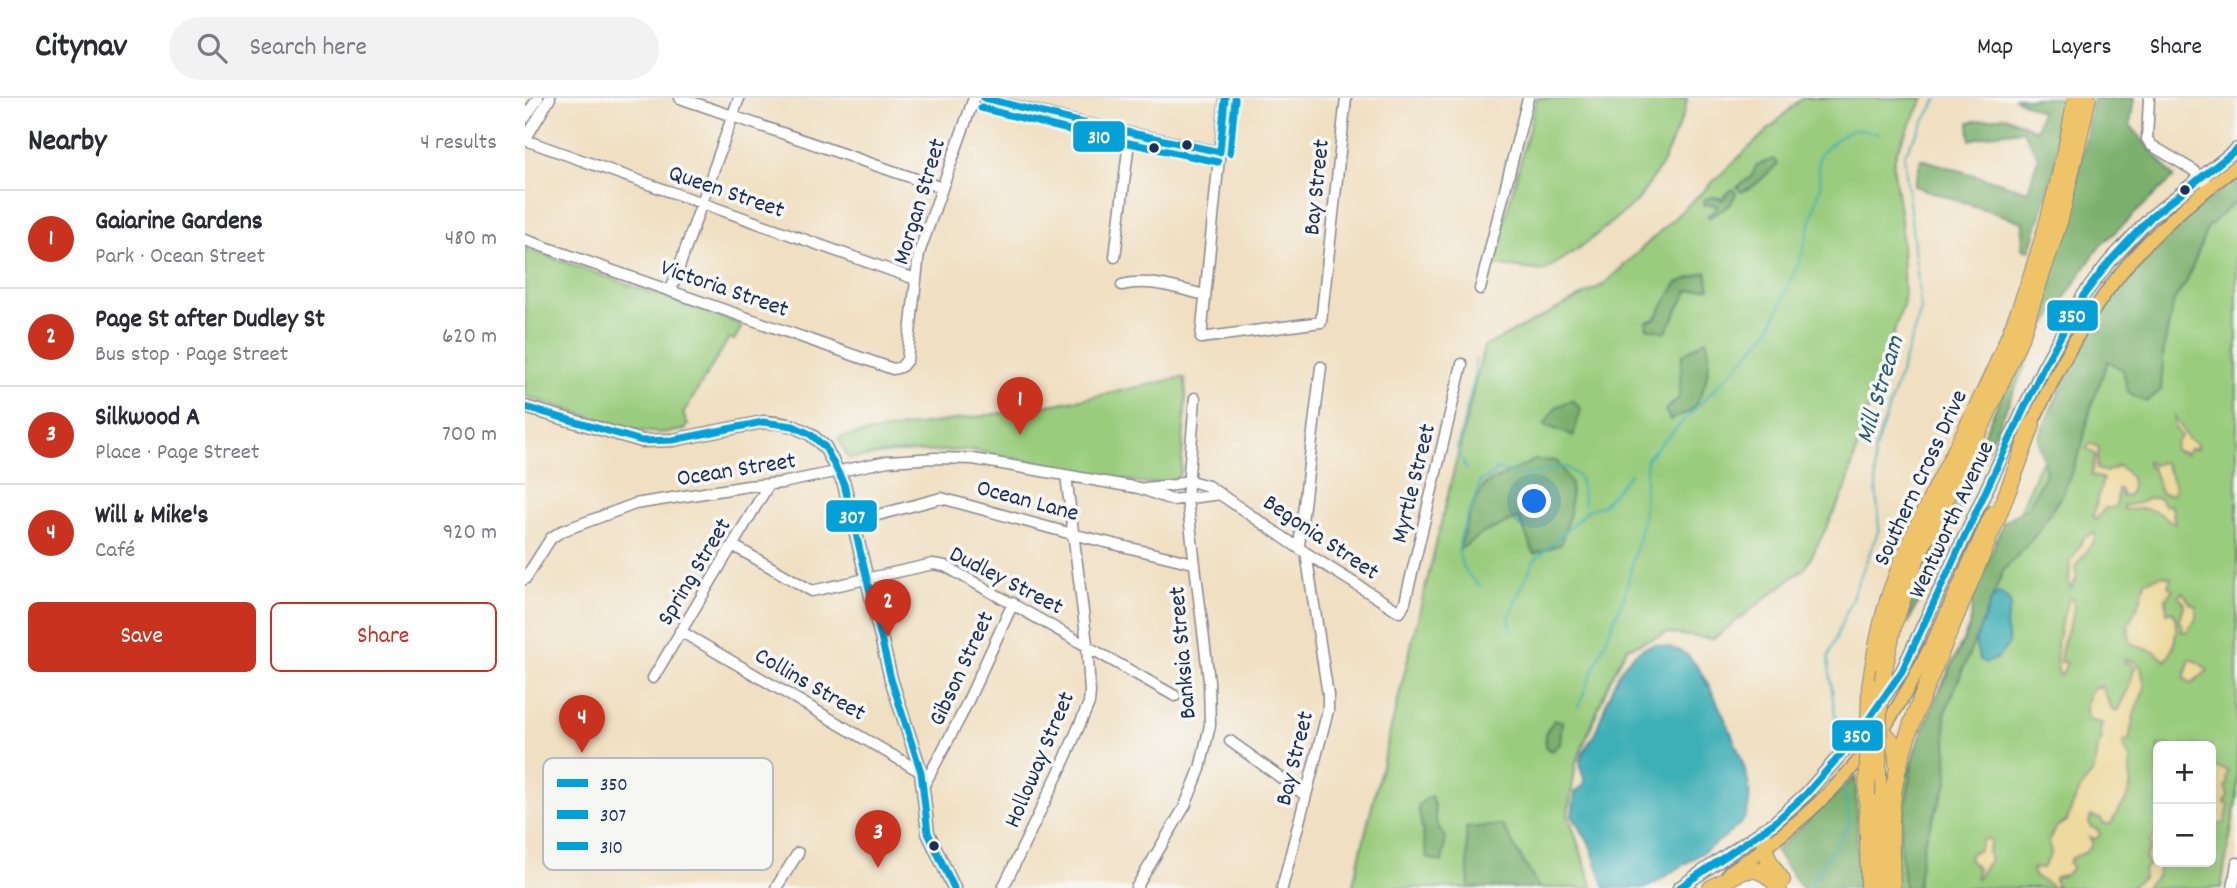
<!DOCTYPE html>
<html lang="en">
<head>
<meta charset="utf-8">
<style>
  :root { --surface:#fff; --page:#f2f2f3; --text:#2b2b33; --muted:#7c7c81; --line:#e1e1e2; --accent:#c8321e }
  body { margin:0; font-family:Dekko,sans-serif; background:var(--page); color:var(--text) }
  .controls { position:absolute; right:21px; bottom:21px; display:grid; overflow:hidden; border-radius:10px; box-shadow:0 4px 18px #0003 }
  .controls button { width:63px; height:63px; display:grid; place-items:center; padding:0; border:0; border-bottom:2px solid var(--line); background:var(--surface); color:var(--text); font:35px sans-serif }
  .you { position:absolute; left:1010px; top:404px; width:24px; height:24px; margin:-18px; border:5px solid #fff; border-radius:50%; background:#1a73e8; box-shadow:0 0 0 10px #1a73e833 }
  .badge { display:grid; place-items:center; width:46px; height:46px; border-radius:50%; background:var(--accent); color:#fff; font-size:23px; font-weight:700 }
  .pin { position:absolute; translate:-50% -58px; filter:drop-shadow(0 2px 4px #0008) }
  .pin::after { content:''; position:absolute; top:37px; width:24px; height:21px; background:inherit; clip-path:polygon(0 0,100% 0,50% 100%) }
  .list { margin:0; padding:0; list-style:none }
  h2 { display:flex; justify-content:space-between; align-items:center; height:91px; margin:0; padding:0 28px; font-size:30px }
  h2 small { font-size:23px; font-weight:400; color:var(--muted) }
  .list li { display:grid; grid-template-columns:46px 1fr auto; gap:21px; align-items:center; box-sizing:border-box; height:98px; padding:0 28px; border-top:2px solid var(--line) }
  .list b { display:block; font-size:26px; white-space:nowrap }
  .list p { margin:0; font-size:23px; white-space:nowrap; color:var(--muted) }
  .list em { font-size:23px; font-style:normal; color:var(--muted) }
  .actions { display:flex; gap:14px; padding:21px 28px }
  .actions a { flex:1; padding:16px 0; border:2px solid var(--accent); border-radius:10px; text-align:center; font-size:24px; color:var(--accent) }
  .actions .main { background:var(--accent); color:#fff }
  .icon { flex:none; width:38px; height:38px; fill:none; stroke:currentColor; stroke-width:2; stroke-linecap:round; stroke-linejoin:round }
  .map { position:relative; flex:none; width:1712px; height:790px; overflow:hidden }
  header { display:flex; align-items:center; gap:42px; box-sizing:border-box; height:98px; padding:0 35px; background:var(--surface); border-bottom:2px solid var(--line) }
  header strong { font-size:33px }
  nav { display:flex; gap:38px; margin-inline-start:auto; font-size:24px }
  .search { width:490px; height:63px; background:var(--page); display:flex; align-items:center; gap:18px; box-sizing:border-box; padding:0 24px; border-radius:38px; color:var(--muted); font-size:26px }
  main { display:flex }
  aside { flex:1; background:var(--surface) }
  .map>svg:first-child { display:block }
  .green { fill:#99cc7c; stroke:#5a7e6d; stroke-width:2; fill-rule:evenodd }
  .forest { fill:#7ab06c; stroke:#4a7065; stroke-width:2 }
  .sand { fill:#eeda9e; stroke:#84847e; stroke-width:2 }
  .water { fill:#3eafb6; stroke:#2c6f8a; stroke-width:2 }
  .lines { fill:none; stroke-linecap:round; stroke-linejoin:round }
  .stream { stroke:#3eafb6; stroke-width:2 }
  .minor-casing { stroke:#86878f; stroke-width:13 }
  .major-casing { stroke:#86878f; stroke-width:15 }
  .highway-casing { stroke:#86878f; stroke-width:18 }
  .minor { stroke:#fff; stroke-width:10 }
  .major { stroke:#efc469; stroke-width:12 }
  .highway { stroke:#efc469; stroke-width:16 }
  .highway-bridge-casing { stroke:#86878f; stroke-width:18; stroke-linecap:butt }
  .highway-bridge { stroke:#efc469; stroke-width:16 }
  .bus-1-casing { stroke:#f6f6f2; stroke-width:12 }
  .bus-2-casing { stroke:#f6f6f2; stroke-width:12 }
  .bus-3-casing { stroke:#f6f6f2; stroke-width:12 }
  .bus-1 { stroke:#04a1d9; stroke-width:7 }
  .bus-2 { stroke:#04a1d9; stroke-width:7 }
  .bus-3 { stroke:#04a1d9; stroke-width:7 }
  .bus-dot { fill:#1b2f5e; stroke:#f6f6f2; stroke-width:2.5 }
  .labels { text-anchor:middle; stroke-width:7; stroke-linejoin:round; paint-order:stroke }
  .street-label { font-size:24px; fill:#1b2f5e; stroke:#f6f6f2 }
  .water-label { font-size:26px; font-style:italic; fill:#275c7d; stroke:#f6f6f2 }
  .key { fill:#f6f6f2; stroke:#b4bac6; stroke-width:2 }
  .key-label { font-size:19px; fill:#1b2f5e }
  .line-badge { stroke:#f6f6f2; stroke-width:2.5 }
  .badge-label { font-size:19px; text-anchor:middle; font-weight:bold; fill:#fff }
</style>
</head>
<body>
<header>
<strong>Citynav</strong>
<div class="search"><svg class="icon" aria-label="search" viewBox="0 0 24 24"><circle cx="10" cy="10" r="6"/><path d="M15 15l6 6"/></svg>Search here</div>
<nav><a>Map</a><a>Layers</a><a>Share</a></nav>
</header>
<main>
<aside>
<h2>Nearby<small>4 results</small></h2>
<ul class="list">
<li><span class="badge">1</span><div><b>Gaiarine Gardens</b><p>Park · Ocean Street</p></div><em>480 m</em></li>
<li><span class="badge">2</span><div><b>Page St after Dudley St</b><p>Bus stop · Page Street</p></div><em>620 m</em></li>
<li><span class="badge">3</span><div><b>Silkwood A</b><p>Place · Page Street</p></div><em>700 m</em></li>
<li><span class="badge">4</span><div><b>Will &amp; Mike's</b><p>Café</p></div><em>920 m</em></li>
</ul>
<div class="actions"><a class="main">Save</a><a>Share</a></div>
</aside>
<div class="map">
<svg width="1712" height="790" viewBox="0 0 1712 790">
  <rect width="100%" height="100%" fill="#f6f6f2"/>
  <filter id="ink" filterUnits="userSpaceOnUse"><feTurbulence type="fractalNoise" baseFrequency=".0143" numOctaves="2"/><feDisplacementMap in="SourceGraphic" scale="14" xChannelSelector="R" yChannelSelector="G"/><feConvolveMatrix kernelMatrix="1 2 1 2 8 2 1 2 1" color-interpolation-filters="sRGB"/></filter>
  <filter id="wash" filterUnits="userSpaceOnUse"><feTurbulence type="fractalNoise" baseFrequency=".00686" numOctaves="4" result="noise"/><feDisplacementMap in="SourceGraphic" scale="28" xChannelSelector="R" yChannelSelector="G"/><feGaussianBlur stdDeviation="1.57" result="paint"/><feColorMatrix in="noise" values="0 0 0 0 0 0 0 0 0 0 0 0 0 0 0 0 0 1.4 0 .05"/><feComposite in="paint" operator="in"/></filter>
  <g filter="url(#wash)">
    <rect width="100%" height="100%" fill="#f0dfc0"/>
    <path class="green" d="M1012,0H1162L1160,13L1137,66L1114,101L1059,147L1019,173L968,167Z
      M1277,0H1399L1372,52L1368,67L1376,121L1379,204L1341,318L1320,393L1281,469L1188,541L1141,535L1102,550L1085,582L1051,665L1043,716L1068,790H827L959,249L1078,187Z
      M1712,88V699L1696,790H1373L1371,735L1375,694L1411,601L1486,436L1514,367L1542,331L1602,221ZM1633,648H1686V764H1633Z
      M0,150L215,226L216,230L209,242L204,240L158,316L163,326L160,332L135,335L106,332L0,298Z
      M654,280H660L661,298L656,373L651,382L621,386L447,352L367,355L324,361L313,340C369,329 427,323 484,314C541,305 597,293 654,280Z"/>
    <path class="forest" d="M1489,0H1543L1528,76L1505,153L1497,151L1498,124L1389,88L1396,61L1503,93L1513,59L1498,32L1472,35L1445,42L1444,24L1480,18L1511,32L1516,13Z
      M1568,0H1609L1605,27L1649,79L1574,149L1514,238L1383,526L1387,498L1412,436L1501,245L1547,111Z
      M1249,61L1253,66L1230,87L1216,94L1212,89L1226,79L1232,67Z
      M1712,80V102L1682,130L1662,183L1649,202L1639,249L1636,292L1621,304L1603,294L1598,272L1583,263L1566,309L1556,351L1538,395L1510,438L1478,473L1420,615L1423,683L1399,744L1392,790H1379L1375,741L1389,654L1411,600L1445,529L1448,501L1478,424L1503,409L1521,374L1513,340L1556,244L1602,180L1648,129Z
      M1208,91L1211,95L1205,107L1184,120L1182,117L1190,113L1192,108L1186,106L1179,107L1180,101L1188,99L1198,101L1200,97Z
      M1181,174L1185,190L1163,193L1141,234L1122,230L1121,224L1130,221L1152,185Z
      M1181,242C1189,261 1180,297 1166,312C1161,317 1151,319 1145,322L1140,312L1154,300L1157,257Z
      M1047,302L1056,311L1048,338L1019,327L1031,309Z
      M1010,362L1032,363L1046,386L1045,414L1036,446L1009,456L994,420L960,434L934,452L947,408L960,386Z
      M1029,622L1037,623L1035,646L1027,653L1021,650L1020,636Z
      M1331,678L1333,790H1277L1250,753Z
      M906,698C914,716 905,722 921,739L917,764L902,760L893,707Z
      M977,727L1014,790H944L941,730Z"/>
    <path class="sand" d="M1650,319L1663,341L1672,346V351H1664L1661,356L1649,352L1651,345L1656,338L1650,330Z
      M1566,345L1574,350L1572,371L1581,374L1594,368C1605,376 1611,383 1604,397L1598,399L1596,392L1593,391L1592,405L1588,410H1580L1571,422L1568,418L1578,381L1566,377L1571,357L1561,350Z
      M1622,364L1628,367L1637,364L1640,366L1650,388L1649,395L1645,397L1636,395L1627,370L1622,368Z
      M1623,400H1635L1639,407L1647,408L1650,426C1641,421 1633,412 1620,411C1611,410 1605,414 1598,411V408L1614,405Z
      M1569,435L1571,437C1566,451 1557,458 1550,470L1552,480L1546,490L1544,486L1545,465L1559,439Z
      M1638,477L1646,480L1643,488L1648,491L1641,500L1642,515L1648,513C1655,528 1650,550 1641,563L1630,554L1611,548L1605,544L1603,526L1615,504L1620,483Z
      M1658,494L1665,505L1671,508V521L1661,534L1656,533L1658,528L1654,522L1660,506L1654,499Z
      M1547,500C1553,514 1543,528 1540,540C1537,547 1536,556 1535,564H1542L1537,577L1535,578C1526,559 1536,521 1544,501Z
      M1601,561L1608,563L1616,569L1620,590L1610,613L1604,642L1599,644C1597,652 1601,653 1605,659C1604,684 1611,691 1594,712C1589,717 1591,721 1585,726H1579L1576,721L1566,718L1564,724L1565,728L1574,733L1575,737L1571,741L1564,739L1567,744C1566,754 1555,757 1548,759L1544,765L1548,770L1540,777L1531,779L1529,782L1532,788L1526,790L1525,787L1509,778L1507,771L1518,770L1526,756L1524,742L1531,729L1542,723C1543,717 1554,692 1558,687C1562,682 1565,679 1568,673C1572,662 1569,649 1577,641L1575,634L1577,625L1566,623C1557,612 1561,599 1569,589H1577L1587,612L1592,613L1603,591L1610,569L1599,563Z
      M1665,561L1675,565L1683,573L1666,585L1659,580Z
      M1693,670L1703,673L1701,680L1703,685L1700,689L1703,698L1700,705L1704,707L1700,725L1690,727L1686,724V672Z
      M1633,734V764H1639L1635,769L1632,779L1622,786L1621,790H1604L1618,780L1619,772L1624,766L1620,760L1627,749L1624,745Z
      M1458,741H1465L1466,744L1463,754L1465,762L1452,780L1451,778L1452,771L1444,760L1446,755L1454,752Z"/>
    <path class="water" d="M1473,495L1481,499L1486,506L1481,527L1484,545L1473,560L1461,565L1454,561L1450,543L1467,501Z
      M1130,546C1142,549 1155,550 1164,559C1183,577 1221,663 1224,690C1225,699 1224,713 1219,721C1206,739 1153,769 1132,784L1121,790H1080L1064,744L1047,718L1050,695L1060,686C1059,676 1053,671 1056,660C1058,652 1065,645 1069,637C1084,605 1090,555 1130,546Z"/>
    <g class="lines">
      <path class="stream" d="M941,371L932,350L950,278V261
        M955,488C912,455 947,421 955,383L968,377L972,371L996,378L1041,369L1055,380L1059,406
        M988,533L984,524L987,510L1009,463L1064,411L1077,408L1105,376
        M1053,609L1100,496L1118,421L1122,360L1217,263L1245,231L1276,159L1296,87L1293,68L1295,55C1309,46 1320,28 1339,32C1345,33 1349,36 1355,36
        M1314,648L1303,560L1354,431L1349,354L1396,212L1379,57L1413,0
        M1282,790L1324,727L1319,685"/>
    </g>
  </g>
  <g filter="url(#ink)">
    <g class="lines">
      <g class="minor-casing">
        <path id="minor" d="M155,0L417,90
          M459,0L550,23L695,54
          M700,0L676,240L796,224L821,0
          M1624,0L1622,41L1626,47L1668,72L1686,89
          M0,20L13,0
          M0,42L390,181
          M0,42L25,0
          M0,142L368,271L376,269L382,262L394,155L449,0
          M590,159L605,35
          M597,187C624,180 654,191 680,197
          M955,191L1003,0
          M146,192L214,0
          M620,390L650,387L662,382L683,388L781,455L875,514L880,504L937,266
          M327,424L416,400L547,436L668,465
          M209,448L287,493L408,466L420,468L650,598
          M774,448L796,269
          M0,481L26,440L37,433L110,406L223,388L257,385L363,363L411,360L448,361L614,390L647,402L696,396
          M155,533L396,674
          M128,580L244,386
          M705,643L780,697
          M398,689L436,618L488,505
          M251,790L273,755
          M478,790L536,670L564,605L565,594L562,546L541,377
          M611,790L660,708L675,671L685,627L684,583L662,401L670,300
          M757,790L803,612V597L781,455
          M1708,790L1712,765"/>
      </g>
      <g class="major-casing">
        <path id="major" d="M0,309L117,343L148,342L238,324L254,325L268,328L285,336L300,349L319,386L366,581L396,674L403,735L429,790
          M1503,334C1535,265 1572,195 1626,141C1652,114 1682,91 1712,68
          M1204,774C1265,735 1321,685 1362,625C1405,560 1434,485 1467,414
          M1154,790L1249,725L1281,696L1332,638L1377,573L1518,270L1558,198L1584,164L1626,119L1712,51"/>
      </g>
      <g class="highway-casing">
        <path id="highway" d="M1359,572L1369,525L1394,454L1459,323L1497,236L1535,121L1563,0
          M1345,588C1350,555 1356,521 1367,490C1395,412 1440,340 1473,264C1510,180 1535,90 1551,0
          M1356,633C1368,642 1372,650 1372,665
          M1353,677L1355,790
          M1342,697L1344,790
          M1238,733C1239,756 1243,764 1257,782
          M1186,790C1215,775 1229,758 1254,790
          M1367,790C1366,751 1363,712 1372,674C1383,629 1402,586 1420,544C1450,472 1482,401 1507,327"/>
      </g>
      <use href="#minor" class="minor"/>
      <use href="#major" class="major"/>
      <use href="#highway" class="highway"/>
      <g class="highway-bridge-casing">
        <path id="highway-bridge" d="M1353,677L1354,614L1359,572
          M1342,697L1345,588"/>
      </g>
      <use href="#highway-bridge" class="highway-bridge"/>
      <g class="bus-1-casing">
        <path id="bus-1" d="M1154,790L1249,725L1281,696L1332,638L1377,573L1518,270L1558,198L1584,164L1626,119L1712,51"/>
      </g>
      <g class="bus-2-casing">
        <path id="bus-2" d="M459,0L550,23L695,54L700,0
          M0,309L117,343L148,342L238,324L268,328L285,336L300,349L319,386L366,581L396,674L403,735L429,790"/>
      </g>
      <g class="bus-3-casing">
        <path id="bus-3" d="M456,10L548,33L693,64
          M705,55L710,1"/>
      </g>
      <use href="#bus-1" class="bus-1"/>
      <use href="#bus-2" class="bus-2"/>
      <use href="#bus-3" class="bus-3"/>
    </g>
  </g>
  <g class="bus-dot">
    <circle cx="662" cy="47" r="6"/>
    <circle cx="629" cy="50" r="6"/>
    <circle cx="1660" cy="92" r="6"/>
    <circle cx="409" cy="748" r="6"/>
  </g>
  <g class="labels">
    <g class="street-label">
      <text transform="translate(790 89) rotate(-84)" y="8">Bay Street</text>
      <text transform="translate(202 92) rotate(19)" y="8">Queen Street</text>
      <text transform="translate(393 103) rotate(-73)" y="8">Morgan Street</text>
      <text transform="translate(200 189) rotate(19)" y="8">Victoria Street</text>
      <text transform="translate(211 370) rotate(-9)" y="8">Ocean Street</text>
      <text transform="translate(1394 379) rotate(-65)" y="8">Southern Cross Drive</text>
      <text transform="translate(887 385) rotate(-76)" y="8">Myrtle Street</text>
      <text transform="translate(503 401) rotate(15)" y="8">Ocean Lane</text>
      <text transform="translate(1425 421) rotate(-65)" y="8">Wentworth Avenue</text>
      <text transform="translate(797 438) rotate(34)" y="8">Begonia Street</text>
      <text transform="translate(168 473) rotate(-59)" y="8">Spring Street</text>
      <text transform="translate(482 481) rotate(27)" y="8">Dudley Street</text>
      <text transform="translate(656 555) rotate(-95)" y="8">Banksia Street</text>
      <text transform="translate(435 570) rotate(-65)" y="8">Gibson Street</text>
      <text transform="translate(286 585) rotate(30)" y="8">Collins Street</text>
      <text transform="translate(768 660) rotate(-76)" y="8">Bay Street</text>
      <text transform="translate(513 661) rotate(-67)" y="8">Holloway Street</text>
    </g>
    <g class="water-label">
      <text transform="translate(1353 291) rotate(-73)" y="9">Mill Stream</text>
    </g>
  </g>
  <rect x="18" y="660" width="230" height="112" rx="10" class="key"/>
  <rect x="32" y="681" width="31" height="8" fill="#04a1d9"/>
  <rect x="32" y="712" width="31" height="9" fill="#04a1d9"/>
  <rect x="32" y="744" width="31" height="8" fill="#04a1d9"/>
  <g class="key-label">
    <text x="75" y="692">350</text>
    <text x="75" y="723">307</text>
    <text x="75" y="755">310</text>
  </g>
  <g class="line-badge">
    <rect x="547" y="22" width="54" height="33" rx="7" fill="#04a1d9"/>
    <rect x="1521" y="201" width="53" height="33" rx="7" fill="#04a1d9"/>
    <rect x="300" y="401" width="53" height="34" rx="7" fill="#04a1d9"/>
    <rect x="1306" y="621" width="53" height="33" rx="7" fill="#04a1d9"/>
  </g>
  <g class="badge-label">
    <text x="574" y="45">310</text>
    <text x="1547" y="224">350</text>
    <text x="327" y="425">307</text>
    <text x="1332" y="644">350</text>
  </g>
</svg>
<div class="controls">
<button>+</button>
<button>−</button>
</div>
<div class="you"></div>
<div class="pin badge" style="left:495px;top:337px">1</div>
<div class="pin badge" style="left:363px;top:539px">2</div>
<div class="pin badge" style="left:353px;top:770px">3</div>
<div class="pin badge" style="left:57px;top:655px">4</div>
</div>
</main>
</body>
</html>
